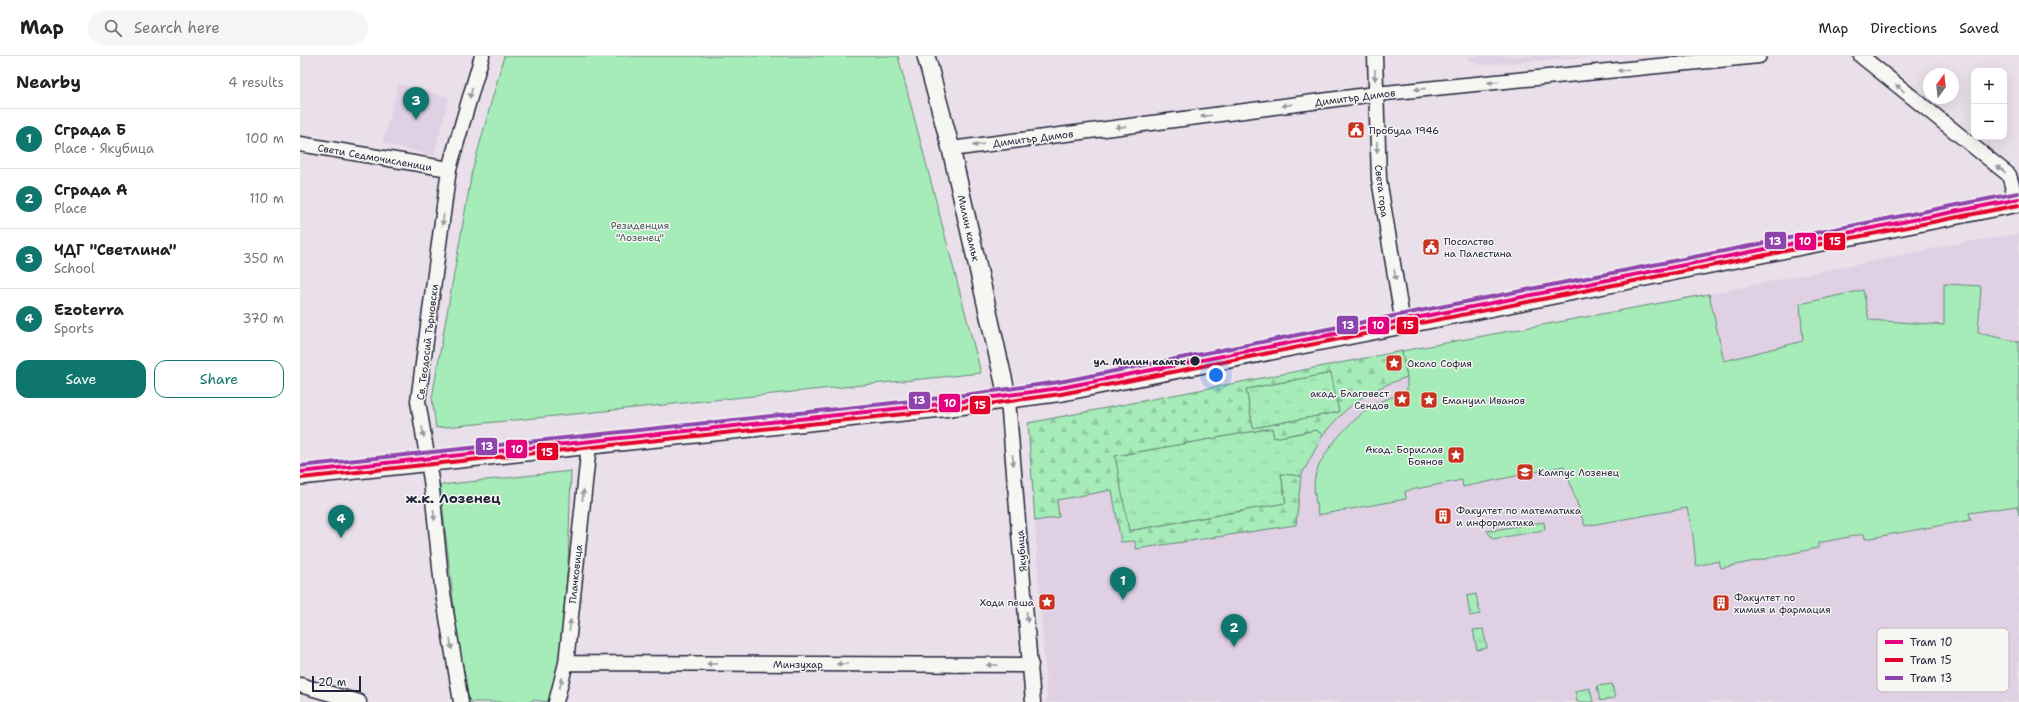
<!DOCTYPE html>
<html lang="en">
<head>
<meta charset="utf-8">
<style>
  :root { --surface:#fff; --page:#f6f6f6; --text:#202124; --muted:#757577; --line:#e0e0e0; --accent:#0f766e }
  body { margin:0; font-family:"Shantell Sans",sans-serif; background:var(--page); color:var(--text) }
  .controls { position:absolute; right:12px; top:12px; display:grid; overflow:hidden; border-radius:8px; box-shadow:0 4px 16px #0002 }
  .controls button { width:36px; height:36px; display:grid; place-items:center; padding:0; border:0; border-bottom:1px solid var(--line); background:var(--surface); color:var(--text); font:20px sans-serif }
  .compass { position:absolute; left:1623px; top:12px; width:36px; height:36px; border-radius:50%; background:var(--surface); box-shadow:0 4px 16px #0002; rotate:15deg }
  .scale { position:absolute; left:12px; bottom:10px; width:49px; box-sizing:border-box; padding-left:4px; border:2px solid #22223b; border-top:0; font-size:11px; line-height:14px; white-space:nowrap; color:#22223b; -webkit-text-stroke:3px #f6f6f2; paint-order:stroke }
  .you { position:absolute; left:916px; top:319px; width:14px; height:14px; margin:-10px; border:3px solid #fff; border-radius:50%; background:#1a73e8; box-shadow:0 0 0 6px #1a73e833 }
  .badge { display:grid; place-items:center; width:26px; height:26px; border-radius:50%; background:var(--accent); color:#fff; font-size:13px; font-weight:700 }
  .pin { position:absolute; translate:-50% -33px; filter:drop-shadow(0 1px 2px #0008) }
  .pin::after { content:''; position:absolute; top:21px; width:14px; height:12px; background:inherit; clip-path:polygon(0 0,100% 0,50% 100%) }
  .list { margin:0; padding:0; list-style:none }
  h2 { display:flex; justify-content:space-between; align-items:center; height:52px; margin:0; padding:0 16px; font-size:17px }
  h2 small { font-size:13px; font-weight:400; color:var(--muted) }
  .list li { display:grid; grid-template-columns:26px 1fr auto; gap:12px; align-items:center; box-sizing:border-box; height:60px; padding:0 16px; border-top:1px solid var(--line) }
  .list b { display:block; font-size:15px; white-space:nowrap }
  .list p { margin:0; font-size:13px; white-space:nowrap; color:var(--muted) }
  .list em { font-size:13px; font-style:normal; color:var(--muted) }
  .actions { display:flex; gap:8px; padding:12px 16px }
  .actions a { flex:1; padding:9px 0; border:1px solid var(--accent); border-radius:12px; text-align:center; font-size:14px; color:var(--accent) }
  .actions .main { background:var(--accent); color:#fff }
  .icon { flex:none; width:22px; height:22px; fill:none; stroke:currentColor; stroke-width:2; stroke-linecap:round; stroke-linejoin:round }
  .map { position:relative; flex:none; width:1719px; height:646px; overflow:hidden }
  header { display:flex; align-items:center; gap:24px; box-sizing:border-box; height:56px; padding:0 20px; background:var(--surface); border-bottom:1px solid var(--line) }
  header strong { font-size:19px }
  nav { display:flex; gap:22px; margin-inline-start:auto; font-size:14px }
  .search { width:280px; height:36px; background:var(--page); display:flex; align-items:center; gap:10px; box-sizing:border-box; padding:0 14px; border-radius:22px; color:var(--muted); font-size:15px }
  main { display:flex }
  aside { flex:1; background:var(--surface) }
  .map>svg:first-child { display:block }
  .built { fill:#e0d0e4 }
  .grass { fill:url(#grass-tufts); stroke:#64877a }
  .forest { fill:url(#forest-firs); stroke:#64877a; fill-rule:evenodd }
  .green { fill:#a6ecb8; stroke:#64877a }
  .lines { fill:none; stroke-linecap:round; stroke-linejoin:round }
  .minor-casing { stroke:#22223b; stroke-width:17 }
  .tertiary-casing { stroke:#22223b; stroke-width:20 }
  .minor { stroke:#f6f6f2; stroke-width:14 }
  .tertiary { stroke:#f6f6f2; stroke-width:17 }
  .tram-1-casing { stroke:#f6f6f2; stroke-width:7 }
  .tram-2-casing { stroke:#f6f6f2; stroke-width:7 }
  .tram-3-casing { stroke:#f6f6f2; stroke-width:7 }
  .tram-1 { stroke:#e5007d; stroke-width:4 }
  .tram-2 { stroke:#e4002b; stroke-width:4 }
  .tram-3 { stroke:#8e44ad; stroke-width:4 }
  .oneway { fill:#9797a0 }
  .stop-dot { fill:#22223b; stroke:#f6f6f2; stroke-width:1.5 }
  .labels { text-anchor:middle; stroke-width:3; stroke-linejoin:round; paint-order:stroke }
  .street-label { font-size:10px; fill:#22223b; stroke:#f6f6f2 }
  .poi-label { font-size:10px; fill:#22223b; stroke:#f6f6f2; text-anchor:start }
  .park-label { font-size:10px; fill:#43545a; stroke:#f6f6f2 }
  .stop-label { font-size:10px; font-weight:bold; fill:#22223b; stroke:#f6f6f2; text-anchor:end }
  .district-label { font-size:14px; font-weight:bold; fill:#22223b; stroke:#f6f6f2 }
  .key { fill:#f6f6f2; stroke:#b6b6bb; stroke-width:1 }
  .key-label { font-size:11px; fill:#22223b }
  .line-badge { stroke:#f6f6f2; stroke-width:1.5 }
  .badge-label { font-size:11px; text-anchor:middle; font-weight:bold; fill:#fff }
</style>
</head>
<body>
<header>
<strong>Map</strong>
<div class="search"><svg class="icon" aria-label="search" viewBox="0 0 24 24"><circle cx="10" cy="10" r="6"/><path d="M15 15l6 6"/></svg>Search here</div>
<nav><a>Map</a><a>Directions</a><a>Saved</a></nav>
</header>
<main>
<aside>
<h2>Nearby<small>4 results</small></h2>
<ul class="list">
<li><span class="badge">1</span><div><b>Сграда Б</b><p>Place · Якубица</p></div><em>100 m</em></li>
<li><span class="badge">2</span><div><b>Сграда А</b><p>Place</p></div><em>110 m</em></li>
<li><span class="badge">3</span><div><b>ЧДГ &quot;Светлина&quot;</b><p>School</p></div><em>350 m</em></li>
<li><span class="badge">4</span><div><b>Ezoterra</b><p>Sports</p></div><em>370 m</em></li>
</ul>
<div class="actions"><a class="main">Save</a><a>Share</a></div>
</aside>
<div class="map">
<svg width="1719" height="646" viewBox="0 0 1719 646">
  <defs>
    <pattern id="grass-tufts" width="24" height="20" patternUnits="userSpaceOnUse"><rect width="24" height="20" fill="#a6ecb8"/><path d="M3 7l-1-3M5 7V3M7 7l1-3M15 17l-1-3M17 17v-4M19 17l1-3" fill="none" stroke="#8fca9f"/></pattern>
    <pattern id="forest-firs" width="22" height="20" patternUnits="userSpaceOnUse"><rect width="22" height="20" fill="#a6ecb8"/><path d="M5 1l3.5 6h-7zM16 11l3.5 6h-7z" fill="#8fca9f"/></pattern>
  </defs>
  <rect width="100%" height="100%" fill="#e9e0ea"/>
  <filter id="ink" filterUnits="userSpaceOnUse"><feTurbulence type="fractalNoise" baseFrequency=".025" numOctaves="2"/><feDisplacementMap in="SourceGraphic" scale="8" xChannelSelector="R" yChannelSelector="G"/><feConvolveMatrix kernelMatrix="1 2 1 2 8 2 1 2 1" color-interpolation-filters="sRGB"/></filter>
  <g filter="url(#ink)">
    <path class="built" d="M1167,0H1299L1181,9L1174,7Z
      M98,28L149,41L134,100L83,87Z
      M1719,178V646H747L728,367L1409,238L1666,186Z"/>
    <path class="grass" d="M1032,317L1039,356L953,372L946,333Z
      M972,372L974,382L1016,374L1023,379L1001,420L981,418L986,447L828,475L815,400Z
      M1244,466L1245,474L1193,483L1187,475Z
      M1176,538L1180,558L1170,560L1167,540Z
      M1183,573L1187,592L1177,594L1173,574Z
      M1312,628L1315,642L1300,645L1297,630Z
      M1290,632L1293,646H1277L1275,635Z"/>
    <path class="forest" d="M1102,295L1107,321C1067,335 1050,346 1023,379L1016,374L974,382L972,372L815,400L829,475L986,447L981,418L1001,420L996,469L836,493L835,485L821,486L812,434L757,444L759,461L735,465L728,367ZM1031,317L1039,356L953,372L946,333Z"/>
    <path class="green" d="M204,0H598L681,317L136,372L132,342L172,116Z
      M1644,228L1681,230L1678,277L1719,286V459L1717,450L1669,457L1671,464L1565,483L1564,478L1518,487V492L1421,512L1419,505L1396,510L1393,479L1387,452L1285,470L1264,410L1163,431L1162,424L1105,435L1106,443L1018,459C1017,449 1014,439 1014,429C1014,401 1053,362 1075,348C1084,343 1096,340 1107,336V321L1102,295L1409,238L1424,305L1503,285L1500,248L1563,234L1569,264L1644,269Z
      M271,415L268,510L259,607L249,646L232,644L231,646H169L160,604L140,429Z"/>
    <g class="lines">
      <g class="minor-casing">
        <path id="minor" d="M1075,0L1079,123L1103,268
          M1561,0L1709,119L1717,147
          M0,88L149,113
          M651,93L1075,38L1459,0
          M708,344L733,646
          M266,607L731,609
          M0,629L59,646
          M161,646L142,531L131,424L118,345L149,113L182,0
          M256,646L266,607L289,389"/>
      </g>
      <g class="tertiary-casing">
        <path id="tertiary" d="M626,0L651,93L708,344
          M0,420L651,351L763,336L1719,147"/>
      </g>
      <use href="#minor" class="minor"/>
      <use href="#tertiary" class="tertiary"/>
      <g class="tram-1-casing">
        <path id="tram-1" d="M0,416L650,347L760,332L1719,143"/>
      </g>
      <g class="tram-2-casing">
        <path id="tram-2" d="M1,422L651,353L761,338L1719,149"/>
      </g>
      <g class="tram-3-casing">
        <path id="tram-3" d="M0,410L649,341L759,326L1718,137"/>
      </g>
      <use href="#tram-1" class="tram-1"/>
      <use href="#tram-2" class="tram-2"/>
      <use href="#tram-3" class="tram-3"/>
    </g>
    <defs><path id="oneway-solid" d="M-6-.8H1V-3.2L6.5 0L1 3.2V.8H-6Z"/></defs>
    <g class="oneway">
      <use href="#oneway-solid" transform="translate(1323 14) rotate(174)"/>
      <use href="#oneway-solid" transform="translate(1075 19) rotate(90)"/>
      <use href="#oneway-solid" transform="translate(1193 26) rotate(174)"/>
      <use href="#oneway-solid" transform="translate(1600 32) rotate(-141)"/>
      <use href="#oneway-solid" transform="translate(1120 33) rotate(175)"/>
      <use href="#oneway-solid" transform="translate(171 37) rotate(106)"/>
      <use href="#oneway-solid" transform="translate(987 49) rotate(173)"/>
      <use href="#oneway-solid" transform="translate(906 60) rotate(173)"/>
      <use href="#oneway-solid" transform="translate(821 71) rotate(173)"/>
      <use href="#oneway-solid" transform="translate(678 89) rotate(173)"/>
      <use href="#oneway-solid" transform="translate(1077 91) rotate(88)"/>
      <use href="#oneway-solid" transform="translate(1701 113) rotate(-141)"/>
      <use href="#oneway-solid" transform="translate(143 164) rotate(98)"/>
      <use href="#oneway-solid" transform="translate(1095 219) rotate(81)"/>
      <use href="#oneway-solid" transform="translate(123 376) rotate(80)"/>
      <use href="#oneway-solid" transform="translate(713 404) rotate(85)"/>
      <use href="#oneway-solid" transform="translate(283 439) rotate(-84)"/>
      <use href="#oneway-solid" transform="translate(134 459) rotate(84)"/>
      <use href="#oneway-solid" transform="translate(727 561) rotate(85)"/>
      <use href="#oneway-solid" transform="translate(270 569) rotate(-84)"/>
      <use href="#oneway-solid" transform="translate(151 588) rotate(81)"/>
      <use href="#oneway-solid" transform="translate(412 608) rotate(-180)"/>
      <use href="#oneway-solid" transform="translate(542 608) rotate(-180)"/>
      <use href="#oneway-solid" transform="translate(692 609) rotate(-180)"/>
      <use href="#oneway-solid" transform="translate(261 627) rotate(-75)"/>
    </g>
  </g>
  <defs>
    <g id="civic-square" transform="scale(0.9)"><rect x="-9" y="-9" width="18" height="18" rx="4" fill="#c8321e" stroke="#f6f6f2"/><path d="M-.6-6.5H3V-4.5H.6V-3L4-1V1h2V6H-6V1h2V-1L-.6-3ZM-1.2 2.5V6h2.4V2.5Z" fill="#fff"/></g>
    <g id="sight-square" transform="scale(0.9)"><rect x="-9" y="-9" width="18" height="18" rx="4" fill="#c8321e" stroke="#f6f6f2"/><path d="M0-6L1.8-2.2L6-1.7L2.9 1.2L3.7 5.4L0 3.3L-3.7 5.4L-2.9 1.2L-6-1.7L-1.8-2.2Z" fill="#fff"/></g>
    <g id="university-square" transform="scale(0.9)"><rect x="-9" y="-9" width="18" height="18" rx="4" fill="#c8321e" stroke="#f6f6f2"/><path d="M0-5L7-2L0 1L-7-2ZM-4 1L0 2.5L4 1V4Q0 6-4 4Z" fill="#fff"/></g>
    <g id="building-square" transform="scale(0.9)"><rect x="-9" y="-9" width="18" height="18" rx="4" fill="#c8321e" stroke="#f6f6f2"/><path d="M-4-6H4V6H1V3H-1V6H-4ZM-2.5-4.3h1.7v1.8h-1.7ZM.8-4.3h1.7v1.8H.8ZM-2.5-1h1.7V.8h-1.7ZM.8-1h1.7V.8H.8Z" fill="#fff"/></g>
  </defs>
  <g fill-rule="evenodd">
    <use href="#civic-square" x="1056" y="74"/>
    <use href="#civic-square" x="1131" y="191"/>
    <use href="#sight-square" x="1094" y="307"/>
    <use href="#sight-square" x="1102" y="343"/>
    <use href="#sight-square" x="1129" y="344"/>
    <use href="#sight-square" x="1156" y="399"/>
    <use href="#university-square" x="1225" y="416"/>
    <use href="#building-square" x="1143" y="460"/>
    <use href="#sight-square" x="747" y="546"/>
    <use href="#building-square" x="1421" y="547"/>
  </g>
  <circle class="stop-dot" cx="895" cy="305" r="5.5"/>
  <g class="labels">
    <g class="street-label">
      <text transform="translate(1055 41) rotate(-7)" y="4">Димитър Димов</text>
      <text transform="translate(733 82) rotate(-7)" y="4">Димитър Димов</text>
      <text transform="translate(75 101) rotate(10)" y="4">Свети Седмочисленици</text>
      <text transform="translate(1082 135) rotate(83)" y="4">Света гора</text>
      <text transform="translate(669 172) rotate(77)" y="4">Милин камък</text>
      <text transform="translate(127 286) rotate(-83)" y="4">Св. Теодосий Търновски</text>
      <text transform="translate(721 495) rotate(-95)" y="4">Якубица</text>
      <text transform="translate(275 518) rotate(-84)" y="4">Плачковица</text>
      <text x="498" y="612">Минзухар</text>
    </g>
    <g class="poi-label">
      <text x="1069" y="78">Пробуда 1946</text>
      <text x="1144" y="189">Посолство<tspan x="1144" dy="12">на Палестина</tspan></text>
      <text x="1107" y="311">Около София</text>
      <text x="1089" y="341" text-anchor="end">акад. Благовест<tspan x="1089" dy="12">Сендов</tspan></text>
      <text x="1142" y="348">Емануил Иванов</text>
      <text x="1143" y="397" text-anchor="end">Акад. Борислав<tspan x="1143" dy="12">Боянов</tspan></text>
      <text x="1238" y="420">Кампус Лозенец</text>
      <text x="1156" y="458">Факултет по математика<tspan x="1156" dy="12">и информатика</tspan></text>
      <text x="1434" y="545">Факултет по<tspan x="1434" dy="12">химия и фармация</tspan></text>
      <text x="734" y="550" text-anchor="end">Ходи пеша</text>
    </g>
    <g class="park-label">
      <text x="340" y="173">Резиденция<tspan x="340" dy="12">"Лозенец"</tspan></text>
    </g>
    <g class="stop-label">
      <text x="886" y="309">ул. Милин камък</text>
    </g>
    <g class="district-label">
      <text x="153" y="447">ж.к. Лозенец</text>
    </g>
  </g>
  <rect x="1577" y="572" width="132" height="64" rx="6" class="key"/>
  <rect x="1585" y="584" width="18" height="4" fill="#e5007d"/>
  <rect x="1585" y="602" width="18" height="4" fill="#e4002b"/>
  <rect x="1585" y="620" width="18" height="4" fill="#8e44ad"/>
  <g class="key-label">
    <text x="1610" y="590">Tram 10</text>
    <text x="1610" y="608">Tram 15</text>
    <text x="1610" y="626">Tram 13</text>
  </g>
  <g class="line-badge">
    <rect x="1464" y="175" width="23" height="19" rx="4" fill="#8e44ad"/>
    <rect x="1494" y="176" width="23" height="19" rx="4" fill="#e5007d"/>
    <rect x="1523" y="176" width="23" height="19" rx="4" fill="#e4002b"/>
    <rect x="1036" y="259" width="23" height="20" rx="4" fill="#8e44ad"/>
    <rect x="1067" y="260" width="23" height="19" rx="4" fill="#e5007d"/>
    <rect x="1096" y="260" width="23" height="19" rx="4" fill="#e4002b"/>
    <rect x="608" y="335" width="23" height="19" rx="4" fill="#8e44ad"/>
    <rect x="638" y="337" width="23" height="20" rx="4" fill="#e5007d"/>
    <rect x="669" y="339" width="22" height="20" rx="4" fill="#e4002b"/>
    <rect x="175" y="381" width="23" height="19" rx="4" fill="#8e44ad"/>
    <rect x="205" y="383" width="23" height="20" rx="4" fill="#e5007d"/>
    <rect x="236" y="386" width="23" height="19" rx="4" fill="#e4002b"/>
  </g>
  <g class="badge-label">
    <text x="1475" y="189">13</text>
    <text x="1505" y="189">10</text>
    <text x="1535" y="189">15</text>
    <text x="1048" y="273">13</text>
    <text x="1078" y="273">10</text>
    <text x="1108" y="273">15</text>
    <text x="619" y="348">13</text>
    <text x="650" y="351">10</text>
    <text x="680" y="353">15</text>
    <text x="187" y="394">13</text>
    <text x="217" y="397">10</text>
    <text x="247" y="400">15</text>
  </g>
</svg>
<div class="controls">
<button>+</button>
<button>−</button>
</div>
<svg class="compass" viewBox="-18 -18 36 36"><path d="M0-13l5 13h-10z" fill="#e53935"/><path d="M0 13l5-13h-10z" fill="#757577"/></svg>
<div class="scale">20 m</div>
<div class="you"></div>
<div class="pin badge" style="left:823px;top:544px">1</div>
<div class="pin badge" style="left:934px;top:591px">2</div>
<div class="pin badge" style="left:116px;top:64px">3</div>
<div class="pin badge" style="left:41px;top:482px">4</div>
</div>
</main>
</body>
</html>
